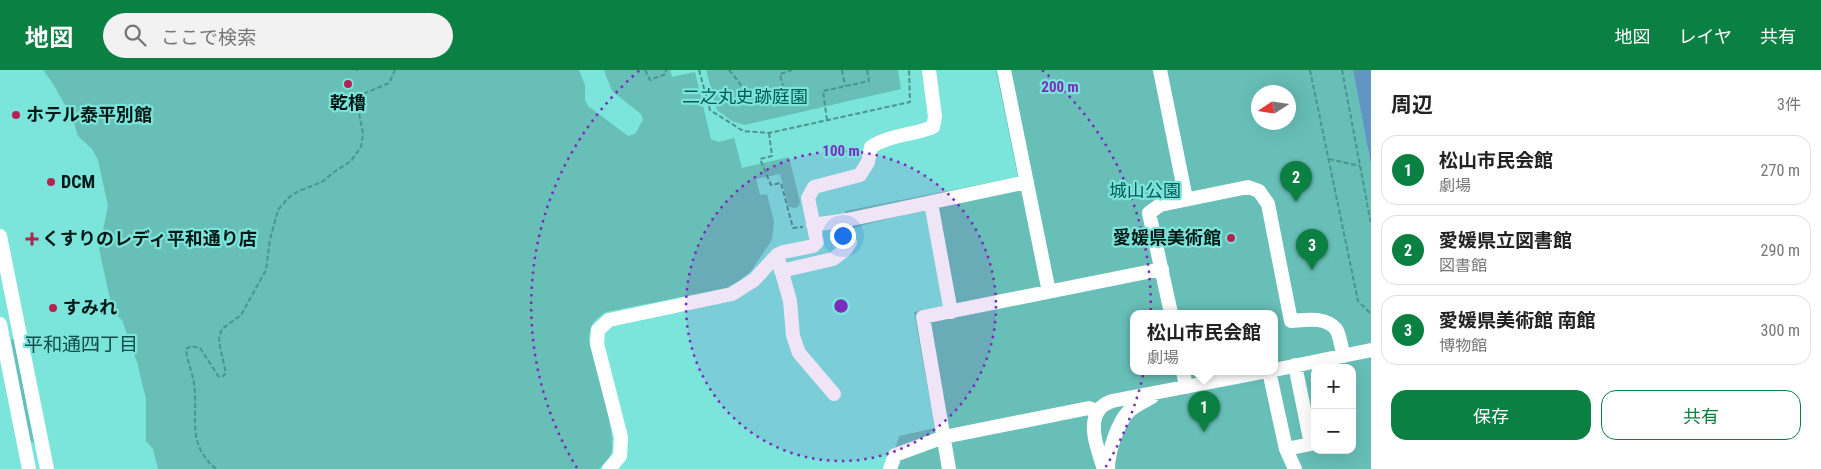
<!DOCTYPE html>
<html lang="ja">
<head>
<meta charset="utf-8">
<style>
  :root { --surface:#fff; --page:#f2f2f2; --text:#222; --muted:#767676; --line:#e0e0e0; --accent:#0b8043 }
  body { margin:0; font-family:"Roboto Condensed","Noto Sans JP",sans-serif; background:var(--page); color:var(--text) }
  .controls { position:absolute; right:15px; bottom:15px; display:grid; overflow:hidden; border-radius:10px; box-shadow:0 5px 20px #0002 }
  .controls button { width:45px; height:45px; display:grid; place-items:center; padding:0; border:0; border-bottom:1px solid var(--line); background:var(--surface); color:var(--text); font:25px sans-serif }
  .compass { position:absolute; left:1251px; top:15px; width:45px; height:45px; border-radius:50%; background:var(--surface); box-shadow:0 5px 20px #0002; rotate:258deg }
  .you { position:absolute; left:842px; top:165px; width:18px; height:18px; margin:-12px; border:4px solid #fff; border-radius:50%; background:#1a73e8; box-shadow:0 0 0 8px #1a73e833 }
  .badge { display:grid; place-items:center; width:32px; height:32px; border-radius:50%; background:var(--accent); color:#fff; font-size:16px; font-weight:700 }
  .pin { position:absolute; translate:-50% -41px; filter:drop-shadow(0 1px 2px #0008) }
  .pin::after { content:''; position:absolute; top:26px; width:18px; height:15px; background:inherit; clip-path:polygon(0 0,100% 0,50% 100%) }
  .popup { position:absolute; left:1130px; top:240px; width:148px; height:65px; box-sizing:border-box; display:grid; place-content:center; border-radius:10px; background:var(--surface); filter:drop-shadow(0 1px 4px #0005); font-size:16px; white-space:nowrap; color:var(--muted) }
  .popup b { font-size:19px; color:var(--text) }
  .popup::after { content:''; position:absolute; left:50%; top:100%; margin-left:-10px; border:10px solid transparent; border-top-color:var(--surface) }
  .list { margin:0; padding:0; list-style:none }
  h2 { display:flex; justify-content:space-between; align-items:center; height:65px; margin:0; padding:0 20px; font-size:21px }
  h2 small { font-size:16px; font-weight:400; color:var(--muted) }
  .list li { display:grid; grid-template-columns:32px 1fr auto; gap:15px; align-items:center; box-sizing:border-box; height:70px; margin:0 10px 10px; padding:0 10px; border:1px solid var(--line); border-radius:15px }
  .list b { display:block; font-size:19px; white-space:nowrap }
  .list p { margin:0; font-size:16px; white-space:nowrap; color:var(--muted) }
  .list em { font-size:16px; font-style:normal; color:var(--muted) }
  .actions { display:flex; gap:10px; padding:15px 20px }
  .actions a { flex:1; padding:11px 0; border:1px solid var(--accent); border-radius:15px; text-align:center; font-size:18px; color:var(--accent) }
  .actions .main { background:var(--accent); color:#fff }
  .icon { flex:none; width:28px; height:28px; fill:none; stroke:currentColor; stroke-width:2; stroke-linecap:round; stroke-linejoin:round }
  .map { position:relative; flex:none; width:1371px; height:399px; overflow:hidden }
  header { display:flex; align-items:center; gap:30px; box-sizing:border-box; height:70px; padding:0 25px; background:var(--accent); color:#fff }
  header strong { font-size:24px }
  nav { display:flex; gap:28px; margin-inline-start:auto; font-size:18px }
  .search { width:350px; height:45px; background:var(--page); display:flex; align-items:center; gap:12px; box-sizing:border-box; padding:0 18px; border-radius:28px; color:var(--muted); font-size:19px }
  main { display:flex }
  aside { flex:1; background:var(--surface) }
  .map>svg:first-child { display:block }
  .green { fill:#67bfb7; fill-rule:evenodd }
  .water { fill:#6294c4 }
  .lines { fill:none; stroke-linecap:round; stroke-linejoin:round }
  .path { stroke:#4c948e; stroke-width:2; stroke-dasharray:5 2.5; stroke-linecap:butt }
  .minor { stroke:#fff; stroke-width:14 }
  .ring { fill:none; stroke:#7b2cbf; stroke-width:2.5; stroke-dasharray:2.5 5 }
  .poi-dot { fill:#b32250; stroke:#7be4db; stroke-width:2 }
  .labels { text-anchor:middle; stroke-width:4.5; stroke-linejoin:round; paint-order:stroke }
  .park-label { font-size:18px; fill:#035a55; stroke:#7be4db }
  .poi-label { font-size:18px; font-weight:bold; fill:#021816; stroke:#7be4db; text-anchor:start }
  .neighbourhood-label { font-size:19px; fill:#104c49; stroke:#7be4db }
  .centre { fill:#7b2cbf; stroke:#7be4db; stroke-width:2.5 }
  .ring-label { font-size:15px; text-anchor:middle; font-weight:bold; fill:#7b2cbf; stroke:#7be4db; stroke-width:4.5; stroke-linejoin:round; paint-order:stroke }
</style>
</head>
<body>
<header>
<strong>地図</strong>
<div class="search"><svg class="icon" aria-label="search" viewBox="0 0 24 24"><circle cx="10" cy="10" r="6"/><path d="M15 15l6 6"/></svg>ここで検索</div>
<nav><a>地図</a><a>レイヤ</a><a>共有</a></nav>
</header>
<main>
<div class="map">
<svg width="1371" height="399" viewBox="0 0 1371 399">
  <rect width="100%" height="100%" fill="#7be4db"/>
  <path class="green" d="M43,0H579L585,15V30L588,36L628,66L635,64L643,50L641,44L612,21L604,0H670L672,7L695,2L711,69L719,72L734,68L742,98L789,87L800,132L798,137L794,138L788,136L780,104L756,109L760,125L767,124L774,152L772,170L751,201L739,211L726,218L606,242C593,251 590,254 589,270C594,292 618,365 611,384C609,389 603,394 599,399H158L153,379L146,371V329L137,292L122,250L113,242L99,179L108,136L98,90L92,79L78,66L72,47L52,12Z
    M706,0H898L901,19L745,55L732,51L717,40Z
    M996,0H1353L1371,95V399H889L899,366L935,358L914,242L944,236L926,139L849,159L845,141L1018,107ZM1258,22H1288V52H1258ZM1134,243H1274V301H1134ZM1315,298H1352V380H1315Z
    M12,269H14L34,373L30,371L11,270Z"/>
  <path class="water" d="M1353,0H1371V95Z"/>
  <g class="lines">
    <path class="path" d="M357,0V1
      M645,0L650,10L666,4V0
      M699,0L710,40L743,61L769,63L910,32L909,0
      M729,0L739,12L750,33L785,25L780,4L792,0
      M842,0L845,16
      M1310,0L1358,231L1371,244
      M1342,0L1371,154
      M827,50L823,21L869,11L867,0
      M769,63L772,86L760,89L771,115L781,113L793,158L803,157
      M1329,89L1360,96
      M216,399C185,372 199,348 194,313C192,302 187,291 186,279L191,276L200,278L219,307L223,306L226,303L220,277L219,267L222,259L241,245L266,200L270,169L278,140L289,127L299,121L322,112L334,102L351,91L361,77L363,64L356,27L389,13L395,0"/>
    <path class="minor" d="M1004,0L1049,222
      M1160,0L1186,129
      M931,133L951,242
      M813,155L847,150L1027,112
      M0,166L47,399
      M777,185L790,231L793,266L799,283L834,324
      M781,201L833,189L845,180L850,172
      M1171,243L1149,143L1160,135L1248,117L1259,121L1268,134L1291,251C1306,250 1325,246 1336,259C1340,265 1341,278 1344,286
      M0,254L29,399
      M1274,300L1371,280
      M1183,301L1186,317
      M1269,301L1286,379L1311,374L1295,295
      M1286,379L1295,399
      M609,399L620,386L621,367L597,274L598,260L609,250L732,224L754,210L777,185L783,182L813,176L817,172L808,128L814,117L860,105L868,92L871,77C889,65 913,65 933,57L935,47L929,0
      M890,399L895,385L944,367L1089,338L1097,341
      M949,399L923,247L1162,199
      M1104,399C1099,383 1087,355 1099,340C1102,335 1107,333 1112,331L1268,301
      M1108,399C1108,383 1117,353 1129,341C1136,335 1145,331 1152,327"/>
  </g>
  <circle cx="841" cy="236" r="155" fill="#7b2cbf" fill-opacity=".12"/>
  <g class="ring">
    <circle cx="841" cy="236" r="155"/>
    <path d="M577 398A310 310 0 0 1 640 0M1042 0A310 310 0 0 1 1105 398"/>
  </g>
  <g class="poi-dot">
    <circle cx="348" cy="14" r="5"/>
    <circle cx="16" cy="45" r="5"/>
    <circle cx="51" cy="112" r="5"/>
    <circle cx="1231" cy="168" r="5"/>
    <path d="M29.5 161.5h5v5h5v5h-5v5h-5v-5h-5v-5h5z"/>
    <circle cx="53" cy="238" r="5"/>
  </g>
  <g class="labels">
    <g class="park-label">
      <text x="745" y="33">二之丸史跡庭園</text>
      <text x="1145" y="127">城山公園</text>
    </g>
    <g class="poi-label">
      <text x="348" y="39" text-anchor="middle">乾櫓</text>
      <text x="26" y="51">ホテル泰平別館</text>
      <text x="61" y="118">DCM</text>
      <text x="1221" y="174" text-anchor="end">愛媛県美術館</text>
      <text x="42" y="175">くすりのレディ平和通り店</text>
      <text x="63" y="244">すみれ</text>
    </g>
    <g class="neighbourhood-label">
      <text x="81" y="281">平和通四丁目</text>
    </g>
  </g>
  <circle cx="841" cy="236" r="8" class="centre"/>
  <g class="ring-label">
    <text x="1060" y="22">200 m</text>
    <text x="841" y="86">100 m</text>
  </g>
</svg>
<div class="controls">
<button>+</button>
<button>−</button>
</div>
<svg class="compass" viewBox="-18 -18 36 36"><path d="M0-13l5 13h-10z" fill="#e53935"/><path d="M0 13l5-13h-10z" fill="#767676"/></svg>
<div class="you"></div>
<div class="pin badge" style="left:1204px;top:362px">1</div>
<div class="popup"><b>松山市民会館</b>劇場</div>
<div class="pin badge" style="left:1296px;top:132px">2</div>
<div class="pin badge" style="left:1312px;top:200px">3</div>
</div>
<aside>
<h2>周辺<small>3件</small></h2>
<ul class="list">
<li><span class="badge">1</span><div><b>松山市民会館</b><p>劇場</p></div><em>270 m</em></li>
<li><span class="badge">2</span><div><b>愛媛県立図書館</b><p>図書館</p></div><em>290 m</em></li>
<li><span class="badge">3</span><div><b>愛媛県美術館 南館</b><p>博物館</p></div><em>300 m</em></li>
</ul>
<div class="actions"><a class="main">保存</a><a>共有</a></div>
</aside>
</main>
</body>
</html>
